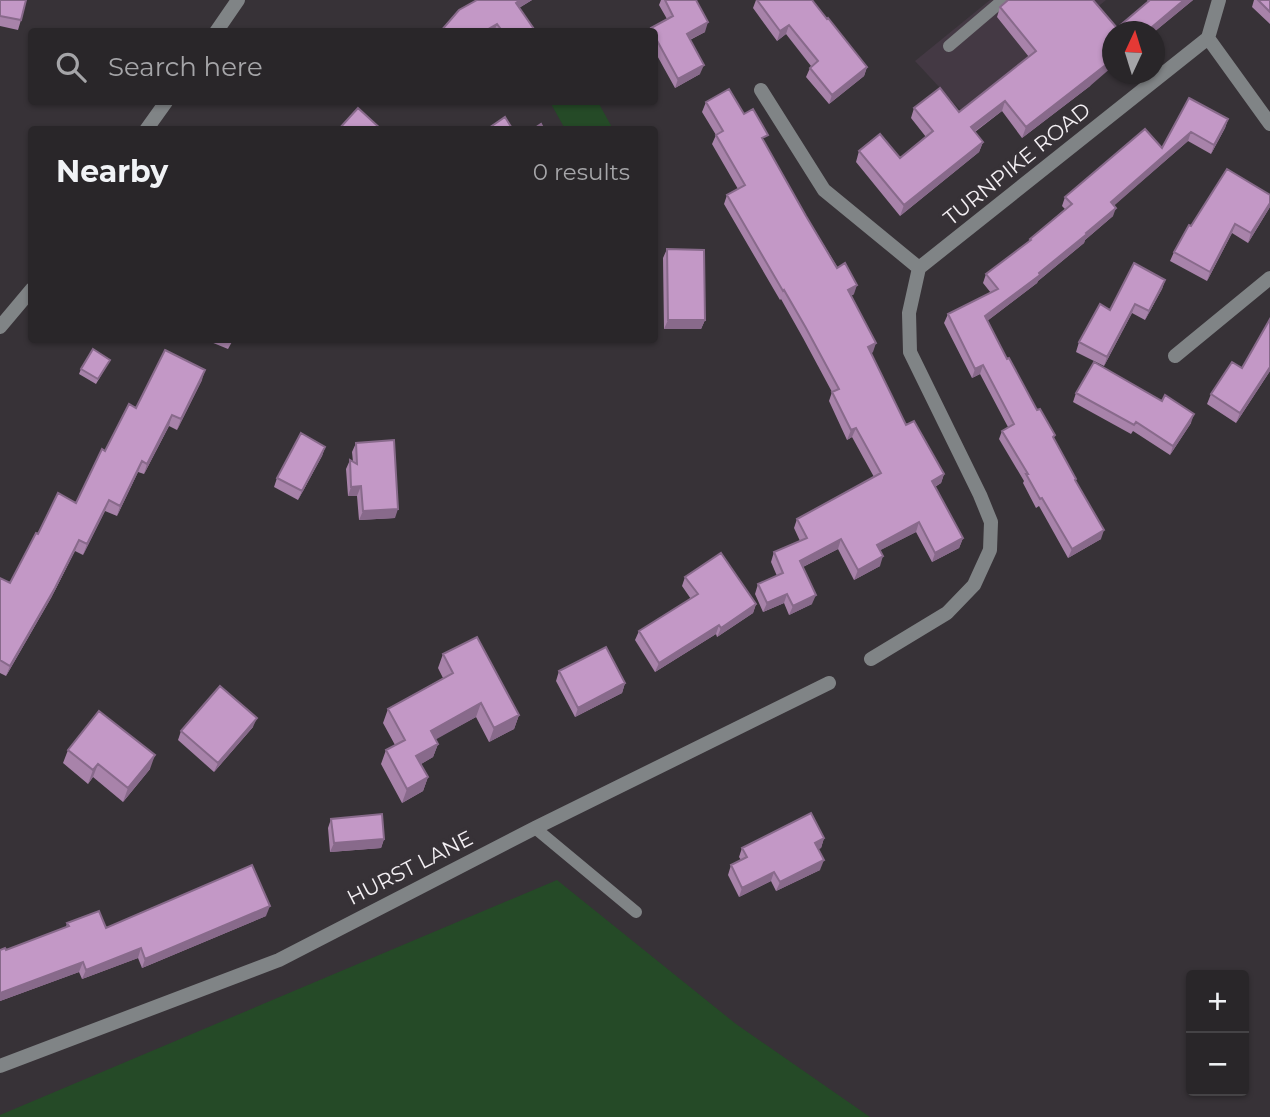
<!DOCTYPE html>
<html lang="en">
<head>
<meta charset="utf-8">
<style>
  :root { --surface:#292629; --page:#312e31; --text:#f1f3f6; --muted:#a5a5a8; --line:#454346 }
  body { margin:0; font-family:Montserrat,sans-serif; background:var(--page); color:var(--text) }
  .controls { position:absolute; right:21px; bottom:21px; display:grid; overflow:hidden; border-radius:7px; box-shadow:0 2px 5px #0004 }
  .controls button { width:63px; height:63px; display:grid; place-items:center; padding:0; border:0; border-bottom:2px solid var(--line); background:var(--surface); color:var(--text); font:35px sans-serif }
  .compass { position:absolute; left:1102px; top:21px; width:63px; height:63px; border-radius:50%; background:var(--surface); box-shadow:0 2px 5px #0004; rotate:4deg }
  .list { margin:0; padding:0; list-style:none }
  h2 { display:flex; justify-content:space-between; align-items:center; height:91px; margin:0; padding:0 28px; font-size:30px }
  h2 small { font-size:23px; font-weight:400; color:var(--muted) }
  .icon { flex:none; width:38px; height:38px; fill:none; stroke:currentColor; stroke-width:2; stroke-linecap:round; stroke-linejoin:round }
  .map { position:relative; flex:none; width:1270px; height:1117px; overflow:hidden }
  .search { position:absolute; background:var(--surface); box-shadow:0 2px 5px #0004; left:28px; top:28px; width:630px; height:77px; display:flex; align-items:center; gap:18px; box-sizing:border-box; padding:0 24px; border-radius:7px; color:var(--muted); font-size:26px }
  .panel { position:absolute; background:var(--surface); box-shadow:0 2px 5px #0004; left:28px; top:126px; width:630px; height:217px; border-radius:7px }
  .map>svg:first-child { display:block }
  .built { fill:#443944 }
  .green { fill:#254a27 }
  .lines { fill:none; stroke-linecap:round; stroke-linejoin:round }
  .service { stroke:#808486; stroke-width:12 }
  .minor { stroke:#808486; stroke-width:14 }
  .tertiary { stroke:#808486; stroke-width:14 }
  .wall { fill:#a883aa }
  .shaded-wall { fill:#886a8b }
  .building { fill:#c398c6; stroke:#886a8b; stroke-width:2 }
  .labels { text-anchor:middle; stroke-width:7; stroke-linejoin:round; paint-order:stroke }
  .street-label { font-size:21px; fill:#f3eff3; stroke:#373237 }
</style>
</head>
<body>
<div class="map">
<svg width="1270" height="1117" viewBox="0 0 1270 1117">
  <rect width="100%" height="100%" fill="#373237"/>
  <path class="built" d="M990,0H1106L966,116L915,61Z"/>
  <path class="green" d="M550,102H598L613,129H565Z
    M557,880L736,1024L870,1117H0V1115Z"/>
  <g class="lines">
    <path class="service" d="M949,46L1003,0
      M535,828L636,912"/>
    <path class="minor" d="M1208,38L1270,124
      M761,90L824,190L919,268
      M1175,356L1270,278
      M871,659L947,613L974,585L990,550L991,522L980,495L910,352L909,313L919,268L1208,38L1219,0
      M0,1066L279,960L535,828L829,683"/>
    <path class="tertiary" d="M216,32L238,0
      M146,130L166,102
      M0,327L32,289"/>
  </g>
  <path class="wall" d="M0,0L21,20L18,30L0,26Z
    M477,0H532L519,8L536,32H440Z
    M661,0H696L705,32L690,40L700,74L675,88L654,50V32H650L651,28L667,19L659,5Z
    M756,0H812L827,19L867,67L864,76L829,104L806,77L810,68L811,66L786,34L777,41L753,8Z
    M1147,0H1193L1154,32H1112L1090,86L1022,138L1002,111L975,132L983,142L979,152L900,216L856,162L859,151L900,158L926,137L911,118L914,108L959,112L1029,57L997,17L1000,7L1094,2L1117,28L1148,1Z
    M1254,0H1270V24L1252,7Z
    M1189,98L1228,119L1225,128L1211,154L1188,141L1114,205L1113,216L1085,240L1084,243L1038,281L1037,283L987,321L1007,359L1054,439L1075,481L1101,539L1068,558L1039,506L1036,508L1023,483L1024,481L999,439L1002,431L1008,427L980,374L972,378L944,323L948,314L991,293L983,283L986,274L1028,242L1030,239L1065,209L1062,206L1065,197L1162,148Z
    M706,102L744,114L765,143L806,216L854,294L851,296L873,352L871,353L906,425L944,474L941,483L935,487L963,538L959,548L932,562L916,532L880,550V566L854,580L838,549L803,567L812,604L789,615L784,603L763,612L755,594L758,584L777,576L771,562L774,552L800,541L794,528L797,519L874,477L852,437L847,440L829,401L832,392L803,338L781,299L780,300L724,204L727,195L738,189L712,144L716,135L702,112Z
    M1270,207L1248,243L1232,233L1207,281L1170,261L1174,252L1191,226Z
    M667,249L705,320L701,329H664L663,258Z
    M1165,280L1162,289L1145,320L1132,313L1104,366L1076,352L1079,342L1110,310Z
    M206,340H233L228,349Z
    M110,360L96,384L79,374L81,369Z
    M1242,368L1270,371L1236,423L1207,404L1211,394Z
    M202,380L177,430L169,426L144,474L138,472L117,516L105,511L83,555L75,551L51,598L6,676L0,673V578L10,583L38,534L76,503L105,451L136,408Z
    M1076,393L1191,423L1170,455L1133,431L1131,434L1073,402Z
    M356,443L395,518L359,520L357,496H348L346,469L350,460L353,462L352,452Z
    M325,447L322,456L298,500L274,487L277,478Z
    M685,577L756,604L753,613L717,637L716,634L655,672L635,640L639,631L691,599L682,586Z
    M443,654L519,715L514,729L489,742L476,717L435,739L438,744L433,757L421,764L428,777L423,791L402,803L381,764L386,750L395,745L383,723L388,709L443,678L438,668Z
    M559,671L625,683L622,693L575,717L556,681Z
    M253,727L214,772L178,740L181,731Z
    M68,750L150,769L123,802L93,777L88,784L63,763Z
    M331,819L384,839L381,848L330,852L328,828Z
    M824,838L821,848L818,849L820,870L776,891L771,881L739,897L728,875L731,865L741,860L739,857L742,848Z
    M266,916L142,968L138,958L82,979L79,972L0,1001V950H6L66,927L67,923L106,928Z"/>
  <path class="shaded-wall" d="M520,0H532L512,12L516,3Z
    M1184,0H1193L1154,32H1146Z
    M708,22L705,32L683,43L687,34Z
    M497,24L494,32H483Z
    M789,25L786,34L777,41L780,31Z
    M1112,60V67L1090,86L1022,138L1026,127Z
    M704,65L700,74L675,88L678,79Z
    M867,67L864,76L829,104L832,95Z
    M1005,101L1002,111L967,137L971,127Z
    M1228,119L1225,128L1211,154L1214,145Z
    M1191,132L1188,141L1108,211L1111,202Z
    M983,142L979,152L900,216L904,205Z
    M1270,203V207L1248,243L1251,233Z
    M1116,208L1113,216L1085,240L1084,243L1038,281L1037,283L982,325L985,316L1039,273Z
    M1235,224L1232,233L1207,281L1210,272Z
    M1165,280L1162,289L1145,320L1149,311Z
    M857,285L854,294L845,299L848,290Z
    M1135,304L1132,313L1104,366L1107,357Z
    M668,320H705L701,329H664Z
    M876,343L873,352L864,357L868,347Z
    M983,365L980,374L972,378L975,369Z
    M1270,367V371L1236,423L1240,413Z
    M205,370L202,380L177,430L181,419Z
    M1194,414L1191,423L1170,455L1173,446Z
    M172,415L169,426L144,474L147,464Z
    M856,428L852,437L847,440L851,430Z
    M325,447L322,456L298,500L302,491Z
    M142,461L138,472L117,516L120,506Z
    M944,474L941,483L929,490L932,481Z
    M361,486L357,496H348L351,487Z
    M109,500L105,511L83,555L87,544Z
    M398,509L395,518L359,520L363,511Z
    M919,522L916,532L873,554L877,545Z
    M1104,530L1101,539L1068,558L1072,549Z
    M963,538L959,548L932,562L935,553Z
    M841,539L838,549L797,570L800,561Z
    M79,540L75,551L51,598L6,676L10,666Z
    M883,556L880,566L854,580L858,570Z
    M787,594L784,603L763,612L767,603Z
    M816,595L812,604L789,615L793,606Z
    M756,604L753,613L717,637L721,628Z
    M719,625L716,634L655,672L659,663Z
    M625,683L622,693L575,717L578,708Z
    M481,703L476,717L426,745L431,731Z
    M519,715L514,729L489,742L494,728Z
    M257,718L253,727L214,772L218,763Z
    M438,744L433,757L411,770L416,756Z
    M155,755L150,769L123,802L128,788Z
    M98,764L93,777L88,784L93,770Z
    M428,777L423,791L402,803L407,789Z
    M824,838L821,848L812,852L815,843Z
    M384,839L381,848L330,852L334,843Z
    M824,860L820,870L776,891L780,882Z
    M774,872L771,881L739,897L742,888Z
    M270,906L266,916L142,968L145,959Z
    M141,948L138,958L82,979L86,970Z
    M83,962L79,972L0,1001V993Z"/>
  <path class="building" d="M0,0H26L21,20L0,16Z
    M477,0H520L516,3L536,32H503L497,24L483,32H440L459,10Z
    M665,0H696L708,22L687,34L704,65L678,79L654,35V32H653L651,28L673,16Z
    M757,0H812L827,19L828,18L867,67L832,95L810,68L818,61L789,25L780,31Z
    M1008,0H1093L1117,28L1150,0H1184L1146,32H1112V60L1026,127L1005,101L971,127L983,142L904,205L859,151L880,134L900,158L933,131L914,108L940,88L959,112L1036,51L1000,7Z
    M1258,0H1270V12Z
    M729,89L744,114L753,109L768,135L762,138L806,216L837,268L845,263L857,285L848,290L876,343L868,347L906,425L914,421L944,474L932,481L963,538L935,553L919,522L877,545L883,556L858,570L841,539L800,561L816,595L793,606L787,594L767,603L758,584L783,573L774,552L807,538L797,519L881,473L856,428L851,430L832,392L839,389L806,328L784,290L783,291L727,195L745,185L716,135L723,131L706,102Z
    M1189,98L1228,119L1214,145L1191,132L1111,202L1116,208L1086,233L1087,234L1039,273L1040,275L985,316L1007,359L1009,358L1037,410L1040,409L1055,435L1053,437L1076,479L1075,480L1104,530L1072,549L1042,498L1040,499L1026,474H1028L1002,431L1014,424L983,365L975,369L948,314L998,289L986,274L1031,240L1030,239L1072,204L1065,197L1145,129L1162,148Z
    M358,108L382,130H338Z
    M505,117L513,130H486Z
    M541,124L544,130H532Z
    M1227,169L1270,195V203L1251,233L1235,224L1210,272L1174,252L1189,225L1191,226Z
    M667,249L704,250L705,320H668Z
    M1134,263L1165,280L1149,311L1135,304L1107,357L1079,342L1100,304L1110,310Z
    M1270,319V367L1240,413L1211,394L1232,362L1242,368Z
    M93,349L110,360L98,379L81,369Z
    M165,350L205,370L181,419L172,415L147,464L142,461L120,506L109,500L87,544L79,540L55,588L10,666L0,660V578L10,583L36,533L38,534L58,493L76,503L102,449L105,451L129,404L136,408Z
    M1094,362L1162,401L1165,395L1194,414L1173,446L1136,422L1134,425L1076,393Z
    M301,433L325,447L302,491L277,478Z
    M394,440L398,509L363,511L361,486L351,487L350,460L357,464L356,443Z
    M721,553L756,604L721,628L719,625L659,663L639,631L698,594L685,577Z
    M477,637L519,715L494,728L481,703L431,731L438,744L416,756L428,777L407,789L386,750L405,740L388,709L453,673L443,654Z
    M606,647L625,683L578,708L559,671Z
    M220,686L257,718L218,763L181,731Z
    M99,711L155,755L128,788L98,764L93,770L68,750Z
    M811,813L824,838L815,843L824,860L780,882L774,872L742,888L731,865L747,857L742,848Z
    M382,814L384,839L334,843L331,819Z
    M252,865L270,906L145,959L141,948L86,970L83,962L0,993V950L5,948L6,950L69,926L67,923L99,911L106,928Z"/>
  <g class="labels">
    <g class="street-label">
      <text transform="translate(1017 164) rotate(-39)" y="7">TURNPIKE ROAD</text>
      <text transform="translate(410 868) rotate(-27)" y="7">HURST LANE</text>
    </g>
  </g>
</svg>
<div class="controls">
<button>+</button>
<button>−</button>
</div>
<svg class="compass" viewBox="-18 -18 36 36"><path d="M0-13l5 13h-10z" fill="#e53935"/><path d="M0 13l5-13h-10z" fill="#a5a5a8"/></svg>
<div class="search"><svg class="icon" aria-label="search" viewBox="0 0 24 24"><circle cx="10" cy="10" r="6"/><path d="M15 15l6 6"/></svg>Search here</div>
<section class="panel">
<h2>Nearby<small>0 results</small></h2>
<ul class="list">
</ul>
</section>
</div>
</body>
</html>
